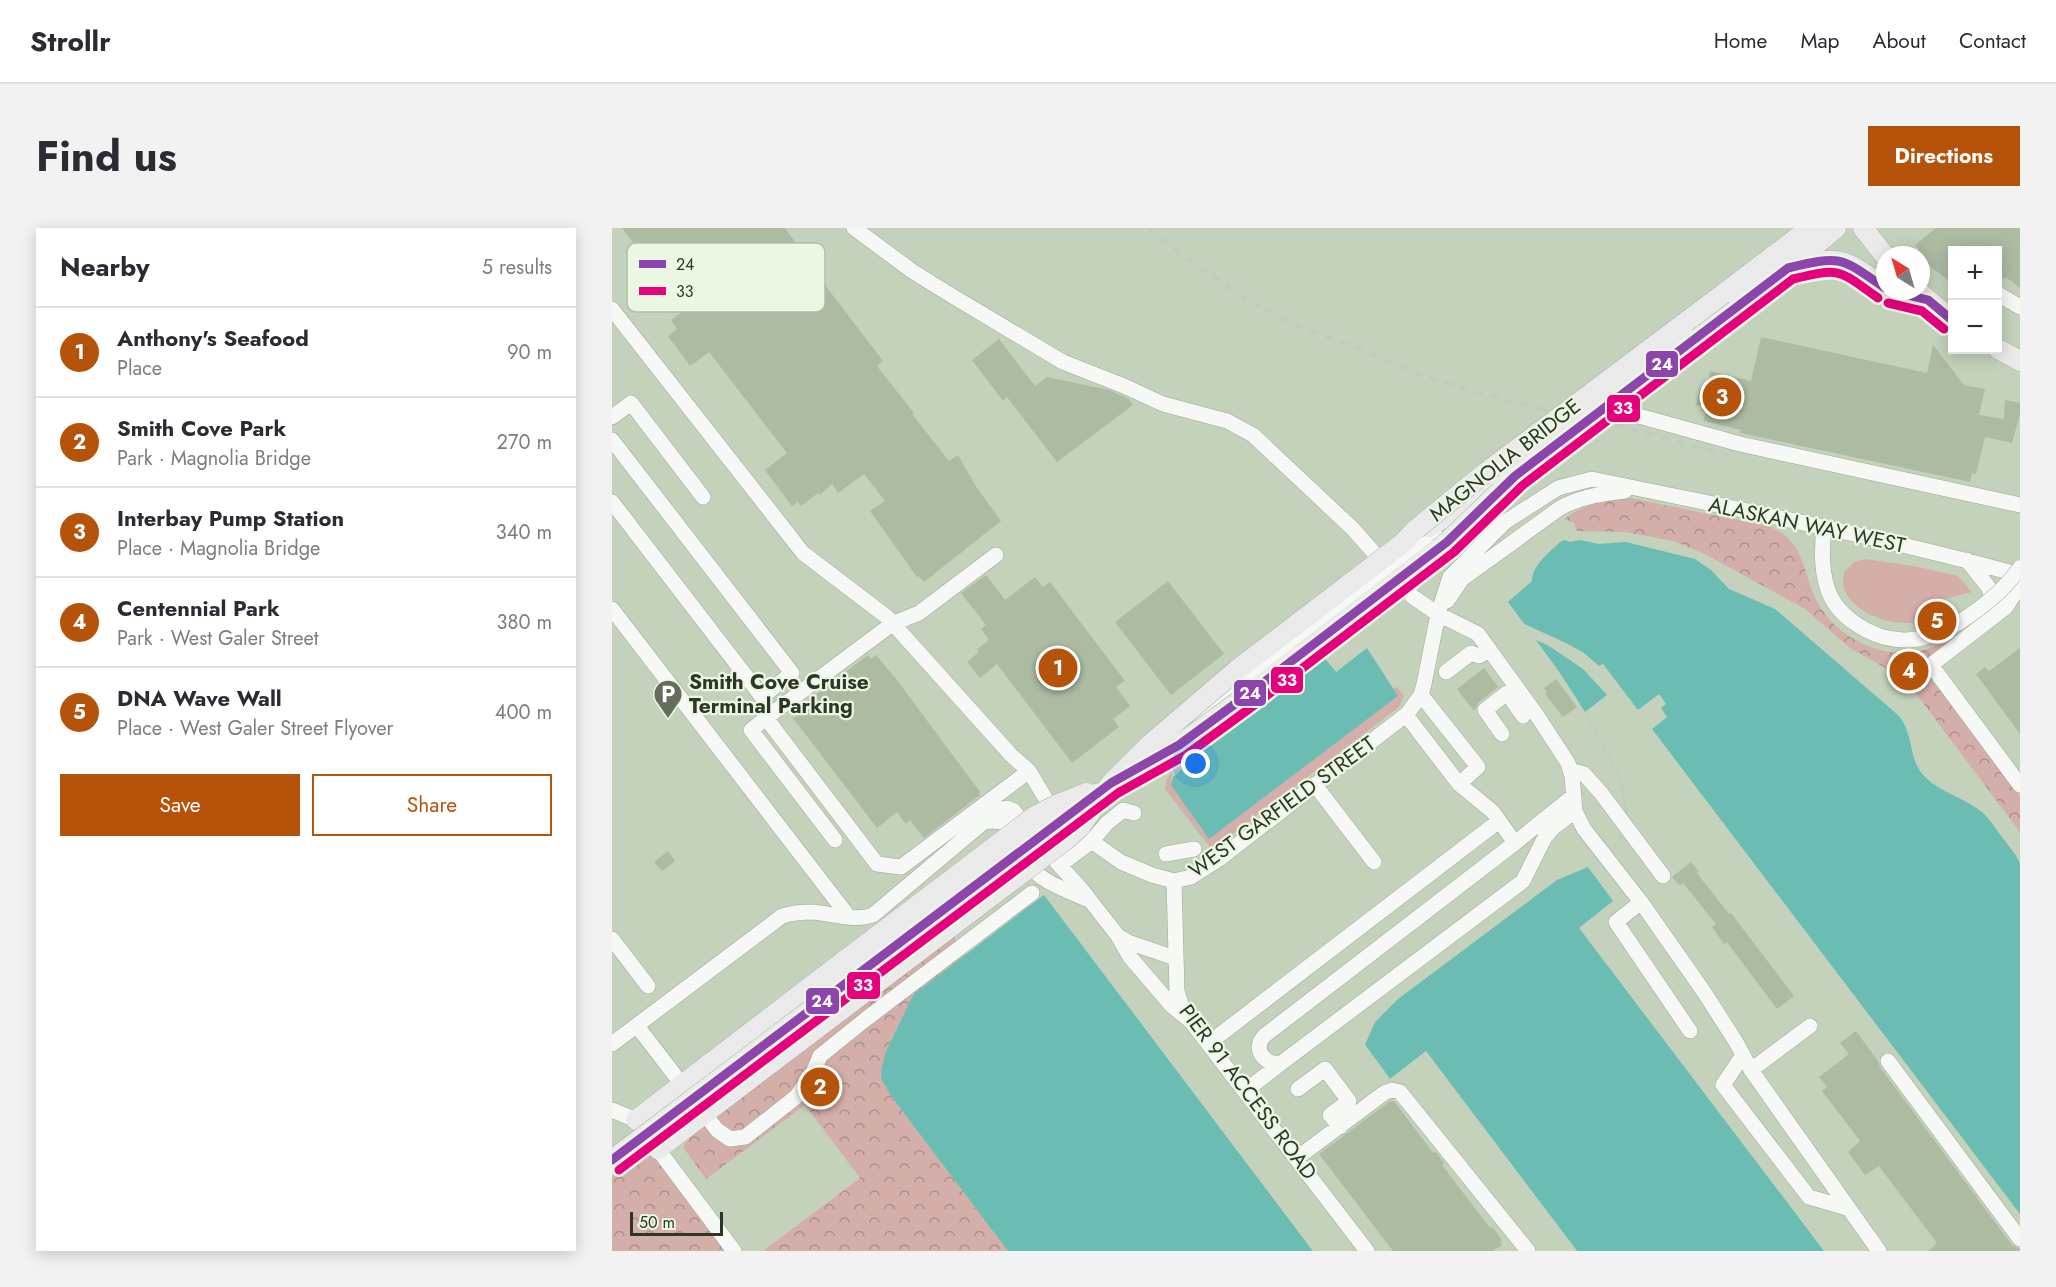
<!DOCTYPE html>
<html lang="en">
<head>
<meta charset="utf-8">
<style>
  :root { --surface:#fff; --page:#f2f2f3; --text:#2b2b33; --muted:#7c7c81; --line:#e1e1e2; --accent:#b45309 }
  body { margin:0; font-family:Jost,sans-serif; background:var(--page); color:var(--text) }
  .controls { position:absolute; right:18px; top:18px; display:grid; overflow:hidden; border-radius:0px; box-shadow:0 3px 15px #0003 }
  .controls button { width:54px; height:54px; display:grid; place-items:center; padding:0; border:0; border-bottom:2px solid var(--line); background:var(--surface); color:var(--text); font:30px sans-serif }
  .compass { position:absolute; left:1264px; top:18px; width:54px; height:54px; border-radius:50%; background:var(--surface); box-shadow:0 3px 15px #0003; rotate:323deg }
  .scale { position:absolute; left:18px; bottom:15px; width:93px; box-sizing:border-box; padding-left:6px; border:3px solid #2e3727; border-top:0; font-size:16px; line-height:21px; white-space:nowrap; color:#2e3727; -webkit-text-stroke:4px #ebf7e2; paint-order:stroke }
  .you { position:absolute; left:584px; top:536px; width:21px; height:21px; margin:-15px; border:4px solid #fff; border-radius:50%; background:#1a73e8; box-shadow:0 0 0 9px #1a73e833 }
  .badge { display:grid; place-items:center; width:39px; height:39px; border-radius:50%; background:var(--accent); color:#fff; font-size:20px; font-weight:700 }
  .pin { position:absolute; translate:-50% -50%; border:3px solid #fff; box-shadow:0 2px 6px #0006 }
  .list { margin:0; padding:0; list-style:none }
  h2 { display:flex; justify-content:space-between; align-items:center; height:78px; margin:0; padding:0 24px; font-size:26px }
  h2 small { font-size:20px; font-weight:400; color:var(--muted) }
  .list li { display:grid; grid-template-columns:39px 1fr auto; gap:18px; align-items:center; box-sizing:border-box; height:90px; padding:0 24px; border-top:2px solid var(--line) }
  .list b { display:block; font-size:22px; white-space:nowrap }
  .list p { margin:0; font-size:20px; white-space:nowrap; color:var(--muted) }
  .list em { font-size:20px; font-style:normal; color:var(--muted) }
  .actions { display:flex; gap:12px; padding:18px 24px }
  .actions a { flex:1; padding:14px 0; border:2px solid var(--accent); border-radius:0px; text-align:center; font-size:21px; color:var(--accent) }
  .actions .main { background:var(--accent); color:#fff }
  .map { position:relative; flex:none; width:1408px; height:1023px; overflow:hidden; border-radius:0px }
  header { display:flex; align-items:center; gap:36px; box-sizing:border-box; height:84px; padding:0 30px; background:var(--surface); border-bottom:2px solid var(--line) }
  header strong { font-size:28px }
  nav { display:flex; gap:33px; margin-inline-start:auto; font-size:21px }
  .intro { display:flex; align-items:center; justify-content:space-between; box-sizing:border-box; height:144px; padding:0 36px }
  h1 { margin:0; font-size:42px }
  .button { padding:15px 27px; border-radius:0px; background:var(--accent); color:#fff; font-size:21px; font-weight:700 }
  main { display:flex; gap:36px; padding:0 36px }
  aside { flex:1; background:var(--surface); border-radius:0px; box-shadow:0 3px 15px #0003 }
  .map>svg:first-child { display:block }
  .grass { fill:#d4aea9 }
  .park { fill:url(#park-crowns) }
  .water { fill:#6bbdb3 }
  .pier { fill:#c4d2bb }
  .building { fill:#adbba3 }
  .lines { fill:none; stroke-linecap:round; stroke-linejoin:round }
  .minor-casing { stroke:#9da896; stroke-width:16 }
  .major-casing { stroke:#aab1a5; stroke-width:21 }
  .minor { stroke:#f6f8f5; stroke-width:15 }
  .major { stroke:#eaeaeb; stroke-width:20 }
  .rail { stroke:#c5c9c3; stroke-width:4; stroke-dasharray:8 8; stroke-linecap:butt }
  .minor-bridge-casing { stroke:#9da896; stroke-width:16; stroke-linecap:butt }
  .major-bridge-casing { stroke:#aab1a5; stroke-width:21; stroke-linecap:butt }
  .minor-bridge { stroke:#f6f8f5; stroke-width:15 }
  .major-bridge { stroke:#eaeaeb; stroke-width:20 }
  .bus-1-casing { stroke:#ebf7e2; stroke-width:14 }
  .bus-2-casing { stroke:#ebf7e2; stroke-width:14 }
  .bus-1 { stroke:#8e44ad; stroke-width:9 }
  .bus-2 { stroke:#e5007d; stroke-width:9 }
  .labels { text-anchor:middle; stroke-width:4.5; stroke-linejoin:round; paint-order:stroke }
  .street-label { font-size:21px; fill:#2e3727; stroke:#ebf7e2 }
  .poi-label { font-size:21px; font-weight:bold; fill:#2e3727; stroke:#ebf7e2; text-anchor:start }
  .key { fill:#ebf7e2; stroke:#b2bdaa; stroke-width:1.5 }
  .key-label { font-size:16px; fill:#2e3727 }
  .line-badge { stroke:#ebf7e2; stroke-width:2 }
  .badge-label { font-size:16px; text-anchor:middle; font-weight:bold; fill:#fff }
</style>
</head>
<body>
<header>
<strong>Strollr</strong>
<nav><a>Home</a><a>Map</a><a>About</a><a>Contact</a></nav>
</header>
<div class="intro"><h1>Find us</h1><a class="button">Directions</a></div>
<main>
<aside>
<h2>Nearby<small>5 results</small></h2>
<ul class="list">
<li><span class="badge">1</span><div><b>Anthony's Seafood</b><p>Place</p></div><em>90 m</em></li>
<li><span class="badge">2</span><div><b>Smith Cove Park</b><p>Park · Magnolia Bridge</p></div><em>270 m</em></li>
<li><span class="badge">3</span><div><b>Interbay Pump Station</b><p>Place · Magnolia Bridge</p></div><em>340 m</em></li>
<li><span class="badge">4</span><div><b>Centennial Park</b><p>Park · West Galer Street</p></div><em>380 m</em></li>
<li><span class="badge">5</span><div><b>DNA Wave Wall</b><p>Place · West Galer Street Flyover</p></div><em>400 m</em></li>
</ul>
<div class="actions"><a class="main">Save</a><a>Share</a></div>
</aside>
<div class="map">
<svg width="1408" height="1023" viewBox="0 0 1408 1023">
  <defs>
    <pattern id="park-crowns" width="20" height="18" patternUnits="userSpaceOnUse" patternTransform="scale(1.5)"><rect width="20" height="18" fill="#d4aea9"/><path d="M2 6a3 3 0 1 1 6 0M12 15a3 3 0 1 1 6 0" fill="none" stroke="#ac8e8a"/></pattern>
  </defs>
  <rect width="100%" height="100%" fill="#c4d2bb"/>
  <path class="grass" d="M1254,331L1307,339L1346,348L1360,364L1310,377L1313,392C1307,393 1301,395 1294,395C1271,395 1239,383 1231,358C1230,354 1232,348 1232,344L1242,334Z
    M785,459L792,468L787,479L600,622L553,561L555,551L560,543L559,557L598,610L786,468L782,461Z"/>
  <path class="park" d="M1018,270L1156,298C1190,310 1190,338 1202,367C1217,403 1257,426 1295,425C1312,424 1328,416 1343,410L1308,436L1408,568V604L1293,451L1238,420L1193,381L1093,326L1061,313L1013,304L965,303L962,295L952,291C972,276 993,272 1018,270Z
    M341,708L355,726L301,767L274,823L269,849L279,868L396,1023H151L248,950L193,877L94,951L71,919L81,904Z
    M42,916L122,1023H0V949Z"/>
  <path class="water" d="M953,312L958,314L968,312L986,316L1014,314L1083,331L1099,342L1117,361L1163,381L1286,487C1303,506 1295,532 1314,550C1330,565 1353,570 1370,584C1379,592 1385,603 1393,613C1399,621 1405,627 1408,636V1023H965L814,824L778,851L753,817L763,794L786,771L945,652L976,639L1000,622L1012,605L1015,587L1008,549L973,484L948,445L896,374L920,353C920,337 938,324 948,314Z
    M755,420L786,468L597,611L559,557L561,549L585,528L579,519L697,433L711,428L724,444Z
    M432,667L701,1023H396L279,868L269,850L270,838L274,823L301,767Z"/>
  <path class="pier" d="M908,394L956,416L972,425L987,438L991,436L1026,482L1047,466L1054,476L1049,480L1055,489L1040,501L1408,986V1023H1212L967,700L1001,673L976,639L1000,622L1012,605L1015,586L1008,549L973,484L995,467L971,441L937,418L920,410Z
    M751,814L778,851L814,823L965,1023H962L814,828L778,854L750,819Z
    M605,892L703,1021L704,1023H701L603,893Z"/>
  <path class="building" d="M10,0H173L186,18L184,19L271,133L265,138L302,185L300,186L337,233L346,227L365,260L389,293L312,354L307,348L305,349L258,283L273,273L252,246L226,265L220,256L208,267L206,265L189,278L186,274L180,278L153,242L175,225L97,124L78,138L56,108L65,101L59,92L70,84L31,27L21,35L13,24L23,17Z
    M1324,0H1408V60L1395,50L1386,51V22H1341V55L1321,41L1303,17Z
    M1149,109L1315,145L1321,117L1352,157L1373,161L1367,187L1392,191L1393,172L1408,175V186L1400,215L1373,209L1364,246L1360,245L1358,254L1128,205L1129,202L1091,193L1094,184L1090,183L1091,178L1084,177L1088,159L1095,161L1098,143L1139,153Z
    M387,111L423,158L435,149L497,162L517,171L521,177L445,234L395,169L391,173L360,132Z
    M374,347L393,372L423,349L431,359L438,354L513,453L504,459L518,478L501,491L507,499L460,535L385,436L368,450L355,434L367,424L365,421L377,412L369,401L374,397L349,365Z
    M556,353L612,426L559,467L503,394Z
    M1408,420V506L1364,446L1373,439L1377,443Z
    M256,427L259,431L264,427L285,452L368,564L367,566L368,567L312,610L298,592L294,596L285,584L265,600L181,490L186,487L183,482Z
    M872,440L886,459L867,474L862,483L845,461Z
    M944,451L965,479L951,489L933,466L935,464L932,460Z
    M56,623L63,633L50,643L42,634Z
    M1079,634L1087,644L1085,645L1117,686L1119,685L1182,768L1165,781L1115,714L1112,716L1100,699L1104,696L1071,655L1068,658L1060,649Z
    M1244,803L1266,833L1268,839L1400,1017L1408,1021V1023H1316L1325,1015L1267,938L1253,947L1236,924L1248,913L1210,863L1215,859L1207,849L1237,826L1228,815Z
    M782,873L821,925L823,923L832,935L830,937L878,1000L880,999L890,1012L888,1014L890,1017L881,1023H781L707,926L777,874Z"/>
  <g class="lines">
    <g class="minor-casing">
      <path id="minor" d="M242,0L300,43L337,66L451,134L512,158L551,176L615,193L641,207L741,301L801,369L826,386L866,406L926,489L956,535L960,548L963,583L972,601L1029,674L1092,764L1124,814L1139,842L1267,1023
        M1386,66L1408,79
        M0,81L191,325L275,389L399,527L417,543L444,588L509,634L540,647L562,653L579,649L607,631L795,486L809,467L812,456L826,386L838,349L893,294L946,260L980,251C1123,281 1268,308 1408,347
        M1016,185L1128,216L1408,277
        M0,189L19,175L91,269
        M0,212L180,445L150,469L0,274
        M1212,300C1210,320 1209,339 1215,359C1224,390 1261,411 1291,412C1306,413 1322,407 1336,401
        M813,316L824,308
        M384,327L307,385L280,396L154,490L265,636L289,639L417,543
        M1355,332L1377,360L1383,380
        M1408,357L1394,379L1319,437L1408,557
        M835,373L850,351L948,280C967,269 992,265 1013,263
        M0,381L237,689
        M834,444L859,425L867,428L878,422
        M794,487L847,556L866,539L809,467
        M154,490L139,502L223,612
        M890,506L873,482L895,465L911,488
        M557,514L636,450
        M958,542L972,546L989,565L1051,648
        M847,556L881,584L903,615
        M703,557L762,634
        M961,568L903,615L652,808C640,821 652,836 668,836L911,653L933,609L942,599L963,583
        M374,593C379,593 387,593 392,595C410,603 413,636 428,648C440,658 460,664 474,671
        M554,626L582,621
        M448,637L479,614L494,596L511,582L522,585
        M562,653L565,763L571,783L755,1023
        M1029,674L1004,694L1078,803
        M506,708L516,714L563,730
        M0,711L36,758
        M25,798L105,902L118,911L133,909L184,869L200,847L208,828L254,791L420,665
        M597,815L887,593
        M0,816L170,688C180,685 189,684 199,684C220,685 241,694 261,687L386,582L395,580L402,583L422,609L470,662L506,708L518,729L560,778L582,796
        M1131,827L1111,857L1197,969L1235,980
        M1276,833L1408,1011
        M1139,842L1198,798
        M686,861L713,841L737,873L718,887L728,899
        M633,863L668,836
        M0,882L24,892L122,1023
        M685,930L772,865L780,862L788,864L916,1023"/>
    </g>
    <g class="major-casing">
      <path id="major" d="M1251,0L1273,28
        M1178,40C1231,27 1230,30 1273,60
        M1306,63L1340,92
        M1111,66L1198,0
        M1079,112L1176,40L1224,0
        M1386,121L1408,133
        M815,300L903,248
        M24,892L207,752
        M46,921L229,782"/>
    </g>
    <use href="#minor" class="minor"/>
    <use href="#major" class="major"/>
    <path class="rail" d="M537,0L558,18L634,71L691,101L727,113L818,150L867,165L900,174L983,192L1123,229"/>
    <g class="minor-bridge-casing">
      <path id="minor-bridge" d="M1336,401C1364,385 1389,366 1408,340
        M636,450L813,316"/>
    </g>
    <g class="major-bridge-casing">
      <path id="major-bridge" d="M903,248L1079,112
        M519,545L567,517L638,465L835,314L888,263
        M207,752L423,588L444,577L474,565
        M229,782L455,611L468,599L499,555L537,517L626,441L791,315L802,303L869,248L1111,66
        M0,932L484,566"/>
    </g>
    <use href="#minor-bridge" class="minor-bridge"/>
    <use href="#major-bridge" class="major-bridge"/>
    <g class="bus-1-casing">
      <path id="bus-1" d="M1279,63L1316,72L1340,92
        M0,932L499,555L567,517L638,465L835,314L903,248L1176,40C1231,27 1228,29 1273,60"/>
    </g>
    <g class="bus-2-casing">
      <path id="bus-2" d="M1276,75L1310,83L1332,101
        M7,942L506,565L574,527L645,475L842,324L911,257L1181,51C1231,39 1226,42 1266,70"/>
    </g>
    <use href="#bus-1" class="bus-1"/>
    <use href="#bus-2" class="bus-2"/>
  </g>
  <defs>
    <g id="parking-pin" transform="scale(1.5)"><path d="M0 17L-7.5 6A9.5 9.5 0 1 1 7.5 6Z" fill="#626d5b" stroke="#ebf7e2"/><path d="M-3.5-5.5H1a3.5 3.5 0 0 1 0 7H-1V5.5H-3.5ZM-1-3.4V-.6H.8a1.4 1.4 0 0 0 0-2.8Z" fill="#fff"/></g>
  </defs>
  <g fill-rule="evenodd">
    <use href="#parking-pin" x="56" y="466"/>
  </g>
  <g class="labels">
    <g class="street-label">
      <text transform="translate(893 232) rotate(-38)" y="7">MAGNOLIA BRIDGE</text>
      <text transform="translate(1195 297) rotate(12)" y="7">ALASKAN WAY WEST</text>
      <text transform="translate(670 579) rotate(-36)" y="7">WEST GARFIELD STREET</text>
      <text transform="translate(636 864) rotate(53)" y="7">PIER 91 ACCESS ROAD</text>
    </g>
    <g class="poi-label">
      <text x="77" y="461">Smith Cove Cruise<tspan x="77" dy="24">Terminal Parking</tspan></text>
    </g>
  </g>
  <rect x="15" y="15" width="198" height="69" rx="9" class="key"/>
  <rect x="27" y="32" width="27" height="8" fill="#8e44ad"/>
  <rect x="27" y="59" width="27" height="8" fill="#e5007d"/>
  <g class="key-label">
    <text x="64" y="42">24</text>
    <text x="64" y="69">33</text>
  </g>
  <g class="line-badge">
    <rect x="1033" y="122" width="34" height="28" rx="6" fill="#8e44ad"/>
    <rect x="994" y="166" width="35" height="29" rx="6" fill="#e5007d"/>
    <rect x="658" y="438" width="34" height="28" rx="6" fill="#e5007d"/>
    <rect x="621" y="451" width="34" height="28" rx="6" fill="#8e44ad"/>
    <rect x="234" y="743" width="35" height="29" rx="6" fill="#e5007d"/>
    <rect x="193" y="759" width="35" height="28" rx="6" fill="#8e44ad"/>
  </g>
  <g class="badge-label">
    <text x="1050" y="142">24</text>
    <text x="1011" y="186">33</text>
    <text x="675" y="458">33</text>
    <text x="638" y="471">24</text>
    <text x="251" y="763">33</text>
    <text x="210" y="779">24</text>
  </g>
</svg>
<div class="controls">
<button>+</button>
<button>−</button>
</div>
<svg class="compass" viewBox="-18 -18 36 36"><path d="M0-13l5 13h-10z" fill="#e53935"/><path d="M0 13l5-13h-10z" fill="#7c7c81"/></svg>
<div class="scale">50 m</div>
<div class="you"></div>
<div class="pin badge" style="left:446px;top:440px">1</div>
<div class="pin badge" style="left:208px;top:859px">2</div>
<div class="pin badge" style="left:1110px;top:169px">3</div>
<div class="pin badge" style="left:1297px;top:443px">4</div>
<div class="pin badge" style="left:1325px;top:393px">5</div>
</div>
</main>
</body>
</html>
